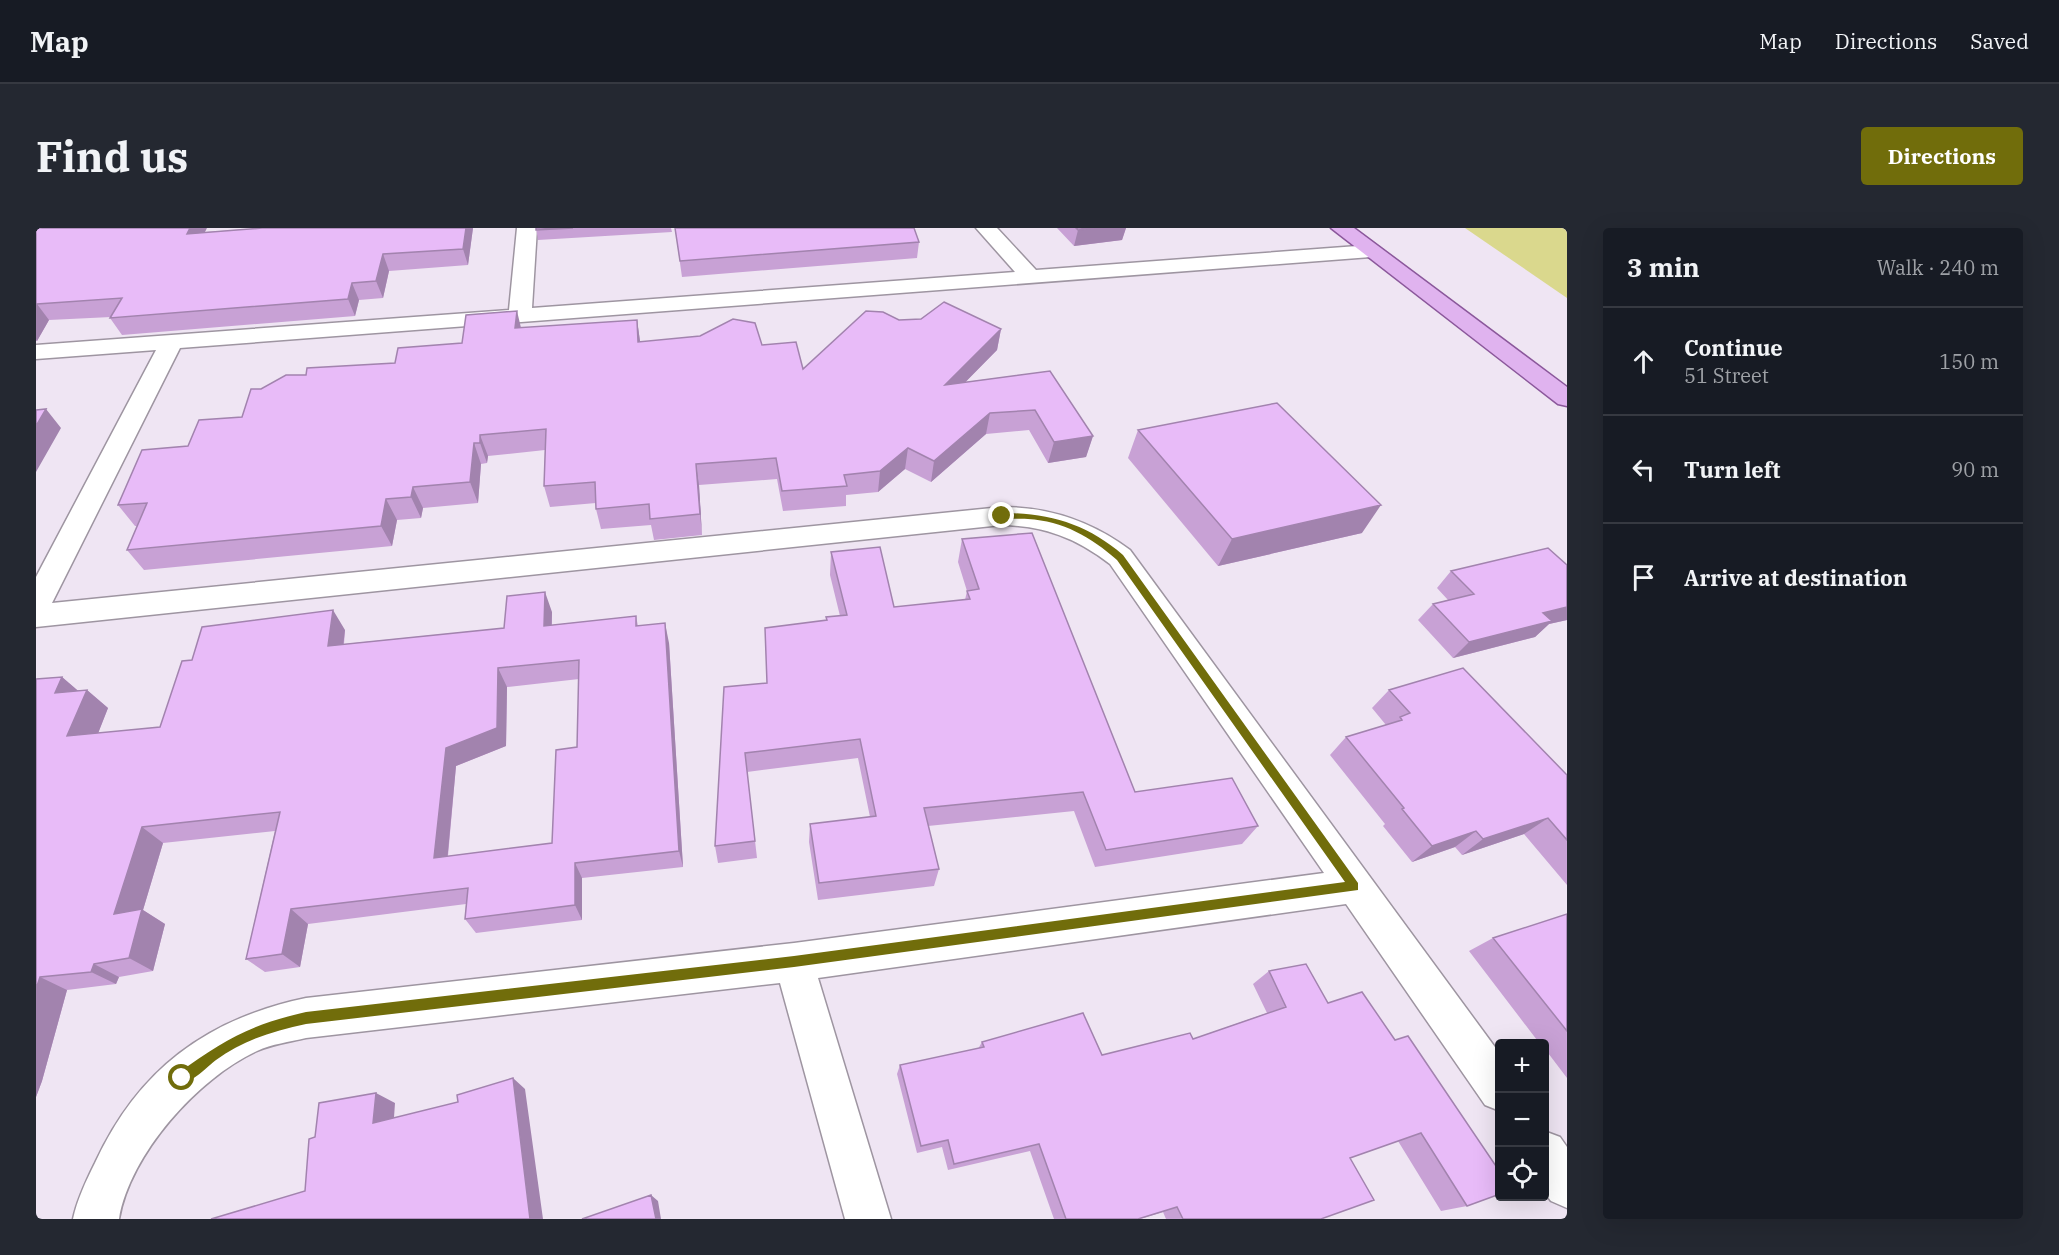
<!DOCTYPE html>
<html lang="en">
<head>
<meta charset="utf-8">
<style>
  :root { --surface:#171b24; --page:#242831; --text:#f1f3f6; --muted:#9ea1a6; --line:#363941; --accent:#716d0b }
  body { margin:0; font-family:"IBM Plex Serif",serif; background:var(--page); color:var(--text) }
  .controls { position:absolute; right:18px; bottom:18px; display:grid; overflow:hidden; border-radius:6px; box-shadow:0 6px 24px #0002 }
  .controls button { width:54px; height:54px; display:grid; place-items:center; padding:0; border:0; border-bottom:2px solid var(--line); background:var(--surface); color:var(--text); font:30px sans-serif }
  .stop { position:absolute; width:18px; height:18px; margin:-14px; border:4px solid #716d0b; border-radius:50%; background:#fff }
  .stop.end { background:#716d0b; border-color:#fff; box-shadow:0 2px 6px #0008 }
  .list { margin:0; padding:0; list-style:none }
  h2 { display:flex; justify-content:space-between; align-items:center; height:78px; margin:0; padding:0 24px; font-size:26px }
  h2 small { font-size:20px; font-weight:400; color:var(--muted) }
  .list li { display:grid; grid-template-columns:39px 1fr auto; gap:18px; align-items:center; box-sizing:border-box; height:108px; padding:0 24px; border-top:2px solid var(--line) }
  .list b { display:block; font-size:22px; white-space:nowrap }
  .list p { margin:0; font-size:20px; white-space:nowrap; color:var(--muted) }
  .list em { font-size:20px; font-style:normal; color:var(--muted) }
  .icon { flex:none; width:33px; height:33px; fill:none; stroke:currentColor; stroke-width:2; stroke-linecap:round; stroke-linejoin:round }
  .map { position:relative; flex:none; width:1531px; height:991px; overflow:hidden; border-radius:6px }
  header { display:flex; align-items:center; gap:36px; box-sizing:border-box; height:84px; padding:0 30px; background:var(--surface); border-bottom:2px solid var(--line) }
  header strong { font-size:28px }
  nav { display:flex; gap:33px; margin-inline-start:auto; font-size:21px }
  .intro { display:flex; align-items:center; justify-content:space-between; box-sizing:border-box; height:144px; padding:0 36px }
  h1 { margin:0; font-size:42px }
  .button { padding:15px 27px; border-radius:6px; background:var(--accent); color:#fff; font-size:21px; font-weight:700 }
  main { display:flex; gap:36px; padding:0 36px }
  aside { flex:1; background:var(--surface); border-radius:6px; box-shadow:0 6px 24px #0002 }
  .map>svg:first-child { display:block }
  .green { fill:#dad88d }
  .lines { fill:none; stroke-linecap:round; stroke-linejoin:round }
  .minor-casing { stroke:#9e95a1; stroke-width:3 }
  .major-casing { stroke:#8b589b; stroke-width:3 }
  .minor { fill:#fff; fill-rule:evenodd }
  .major { fill:#e0b3ef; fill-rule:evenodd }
  .wall { fill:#c8a1d5; fill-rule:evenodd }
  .shaded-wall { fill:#a283ae }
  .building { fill:#e8bbf8; stroke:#a283ae; stroke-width:1.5; fill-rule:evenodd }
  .route { fill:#716d0b }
</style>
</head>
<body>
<header>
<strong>Map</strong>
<nav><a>Map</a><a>Directions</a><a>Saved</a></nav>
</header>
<div class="intro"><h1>Find us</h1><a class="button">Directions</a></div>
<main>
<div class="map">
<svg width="1531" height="991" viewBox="0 0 1531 991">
  <rect width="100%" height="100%" fill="#efe5f3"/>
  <path class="green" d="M1429,0H1531V70Z"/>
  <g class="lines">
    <g class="minor-casing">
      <path id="minor" d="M481,0H501L496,80L979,44L940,0H961L1000,42L1335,17L1342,19L1345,23L1342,27L1335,29L144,120L16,375L966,279C1014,279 1055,293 1094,322L1464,826V883L1449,877L1310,676L782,750L855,991H809L744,755L270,810C253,814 236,816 221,823C162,850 94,926 83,991H37C41,972 50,953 59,935C102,842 170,791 270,770L758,715L1288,645L1074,336C1040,310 1009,298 966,297L0,399V349L120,122L0,131V117L473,82Z
        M1508,903L1524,909L1531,919V980L1515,973L1508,964Z"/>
    </g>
    <g class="major-casing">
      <path id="major" d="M1295,0H1318L1531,159V178L1522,176Z"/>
    </g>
    <use href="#minor" class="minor"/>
    <use href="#major" class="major"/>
  </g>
  <path class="wall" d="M0,0L169,4L226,0H437L432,37L353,43L347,70L323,72L319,88L86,107L74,90L75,89L13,92L1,113H0Z
    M500,0H635L636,4L502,12Z
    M639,0H878L883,14L881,30L646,49Z
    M1021,0H1090L1086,12L1038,18Z
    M601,92L604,113L726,117L767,141L863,92L965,101L961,122L929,154L1014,143L1057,208L1050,229L1012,235L993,202L950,206L895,254L869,241L842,264L810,267V278L747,283L741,251L663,257L666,307L618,312L615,297L565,301L560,281V275L514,279L508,258L509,222L452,228L451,235L445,236L442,275L387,280L385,290L361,292L356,318L108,342L91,322L101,298H99L82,277L152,218L206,189L225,161L270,147L359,135L426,115L485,100Z
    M1102,202L1326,305L1182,338L1092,230Z
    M926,311L1099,564L1222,598L1206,616L1059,639L1038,583L892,598L903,641L898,658L782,672L773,614L774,596L834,589L822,530L711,544L721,630L682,635L679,618L731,455L790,392V389L804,388L794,347L795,324L858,379L929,372L931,363L922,334Z
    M1531,337V392L1513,396L1499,409L1417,430L1382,392L1397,376L1412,372L1401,360L1415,343Z
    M516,384V397L600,388L602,398L633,415L647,639L546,650V692L440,705L429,691L430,676L272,696L264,739L229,744L210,731L239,603L127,615L107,682L129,696L117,743L83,749L80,756L31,762L6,853L0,869V451L26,449L41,462H51L72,480L62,505L124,499L156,432L309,402L308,416L468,400ZM543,451L541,519L516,615L412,628L420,538L470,518L471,459Z
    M1353,462L1531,547V657L1488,606L1426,627L1419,619L1376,634L1347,598L1349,596L1294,527L1310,509L1350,497L1336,480Z
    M1531,686V850L1509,821V816H1504L1433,723L1457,710Z
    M1233,743L1292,775L1326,764L1431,978L1405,983L1362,913L1314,930L1285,991H1130L1127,984L1104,991H1018L994,923L912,942L906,919L881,925L861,846L864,837L942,821L946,814L1066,827L1157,811L1231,785L1217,756Z"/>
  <path class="shaded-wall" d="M154,0H171L160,22L151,6Z
    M430,0H437L432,37L427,21Z
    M1058,0H1090L1086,12L1038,18L1042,2Z
    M347,26L353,43L347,70L340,53Z
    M316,55L323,72L319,88L312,71Z
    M1,76L13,92L1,113L0,111V77Z
    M481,83L486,104L479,100Z
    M601,92L604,113L602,114Z
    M965,101L961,122L906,178L909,157Z
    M10,181L25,200L0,244V198Z
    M954,185L950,206L895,254L898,233Z
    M444,207L452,228L451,235L444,215Z
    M1057,208L1050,229L1012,235L1018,214Z
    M438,215L445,236L442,275L434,254Z
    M872,220L869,241L842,264L844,243Z
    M660,236L663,257L666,307L664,286Z
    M377,259L387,280L385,290L375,269Z
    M350,271L361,292L356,318L345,298Z
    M1345,277L1326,305L1182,338L1196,311Z
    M509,364L516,384L515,417L508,398Z
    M1531,379V392L1513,396L1499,409L1417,430L1433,414L1507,385Z
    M297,382L309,402L305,437L292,418Z
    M629,395L633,415L647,639L643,623Z
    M462,440L471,459L470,518L420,538L410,645L398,630L410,520Z
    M26,449L47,467L19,465Z
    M51,462L72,480L54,526L31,508Z
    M1512,590L1488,606L1426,627L1447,611Z
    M106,599L127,615L107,682L129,696L117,743L93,730L78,686Z
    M1440,603L1419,619L1376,634L1396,618Z
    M539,635L546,650V692L539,677Z
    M255,681L272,696L264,739L246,726Z
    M58,736L83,749L80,756L55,744Z
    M4,749L31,762L6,853L0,869V761Z
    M477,850L489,861L507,991H494Z
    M340,865L359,875L357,904L337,895Z
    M615,967L622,973L625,991H620Z"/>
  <path class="building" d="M0,0H154L151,6L226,0H430L427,21L347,26L340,53L316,55L312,71L74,90L86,70L1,76L0,77Z
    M500,0H537L500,2Z
    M639,0H878L883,14L644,33Z
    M1040,0H1058L1042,2Z
    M908,74L965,101L909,157L1014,143L1057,208L1018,214L999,182L954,185L898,233L872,220L844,243L808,247L811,258L746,263L740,230L660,236L664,286L614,291L613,276L560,281L559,254L508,258L510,201L444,207V215H438L434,254L377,259L375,269L350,271L345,298L91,322L111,275L82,277L106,222L152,218L163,192L206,189L215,161H225L250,147H270L271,140L359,135L362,120L426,115L430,87L481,83L479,100L601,92L602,114L664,108L697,91L719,95L726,117L760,114L767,141L830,83L847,84L863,92L885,91Z
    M1241,175L1345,277L1196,311L1102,202Z
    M10,181L0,198V182Z
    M996,305L1099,564L1196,550L1222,598L1070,622L1047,564L888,580L903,641L783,655L774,596L840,588L824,511L709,525L719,613L679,618L688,459L731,455L729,400L791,392L790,389L811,387L795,324L844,319L858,379L934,371L931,363L943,361L926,311Z
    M1512,320L1531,337V379L1507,385L1516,393L1433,414L1397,376L1438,366L1415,343Z
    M509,364L508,398L600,388V398L629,395L643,623L539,635V677L429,691L432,660L255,681L246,726L210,731L244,584L106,599L78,686L106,681L93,730L58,736L55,744L4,749L0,761V451L26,449L19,465L51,462L31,508L124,499L146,433L156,432L166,399L297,382L292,418L468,400L471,368ZM543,432L541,519L520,522L516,615L398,630L410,520L461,500L462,440Z
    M1427,440L1531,547V612L1512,590L1447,611L1440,603L1396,618L1366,581L1368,580L1310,509L1366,492L1364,489L1374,485L1353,462Z
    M1531,686V803L1457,710Z
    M1270,736L1292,775L1326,764L1359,812L1372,808L1464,944V966L1431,978L1385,905L1314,930L1338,972L1285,991H1147L1141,979L1102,991H1030L1003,916L918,936L912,912L885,918L864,837L948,819L946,814L1047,785L1066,827L1154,805L1157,811L1250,779L1233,743Z
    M477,850L494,991H175L269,963L273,911L279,909L283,875L340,865L337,895L422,874L421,867Z
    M615,967L620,991H546Z"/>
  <path class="route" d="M966,285C1014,285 1051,296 1087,327L1322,655V662L758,739L270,796C238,803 207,812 180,832C171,839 152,859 141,855V846C188,812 213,797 270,784L758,728L1309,654L1081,332C1055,309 1027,293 992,291C982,290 973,292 963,290Z"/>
</svg>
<div class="controls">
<button>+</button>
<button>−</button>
<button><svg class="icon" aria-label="locate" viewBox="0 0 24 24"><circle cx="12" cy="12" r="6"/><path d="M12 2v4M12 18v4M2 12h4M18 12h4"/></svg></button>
</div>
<div class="stop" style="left:146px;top:850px"></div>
<div class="stop end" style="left:966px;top:288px"></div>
</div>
<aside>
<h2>3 min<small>Walk · 240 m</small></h2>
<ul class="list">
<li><svg class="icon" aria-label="ahead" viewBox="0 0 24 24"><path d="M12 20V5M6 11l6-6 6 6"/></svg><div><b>Continue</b><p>51 Street</p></div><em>150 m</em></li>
<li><svg class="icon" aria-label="left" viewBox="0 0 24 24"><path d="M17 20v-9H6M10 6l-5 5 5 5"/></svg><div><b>Turn left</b></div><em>90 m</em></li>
<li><svg class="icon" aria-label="arrive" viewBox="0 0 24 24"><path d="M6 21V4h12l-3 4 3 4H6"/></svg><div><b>Arrive at destination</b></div></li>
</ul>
</aside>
</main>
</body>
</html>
